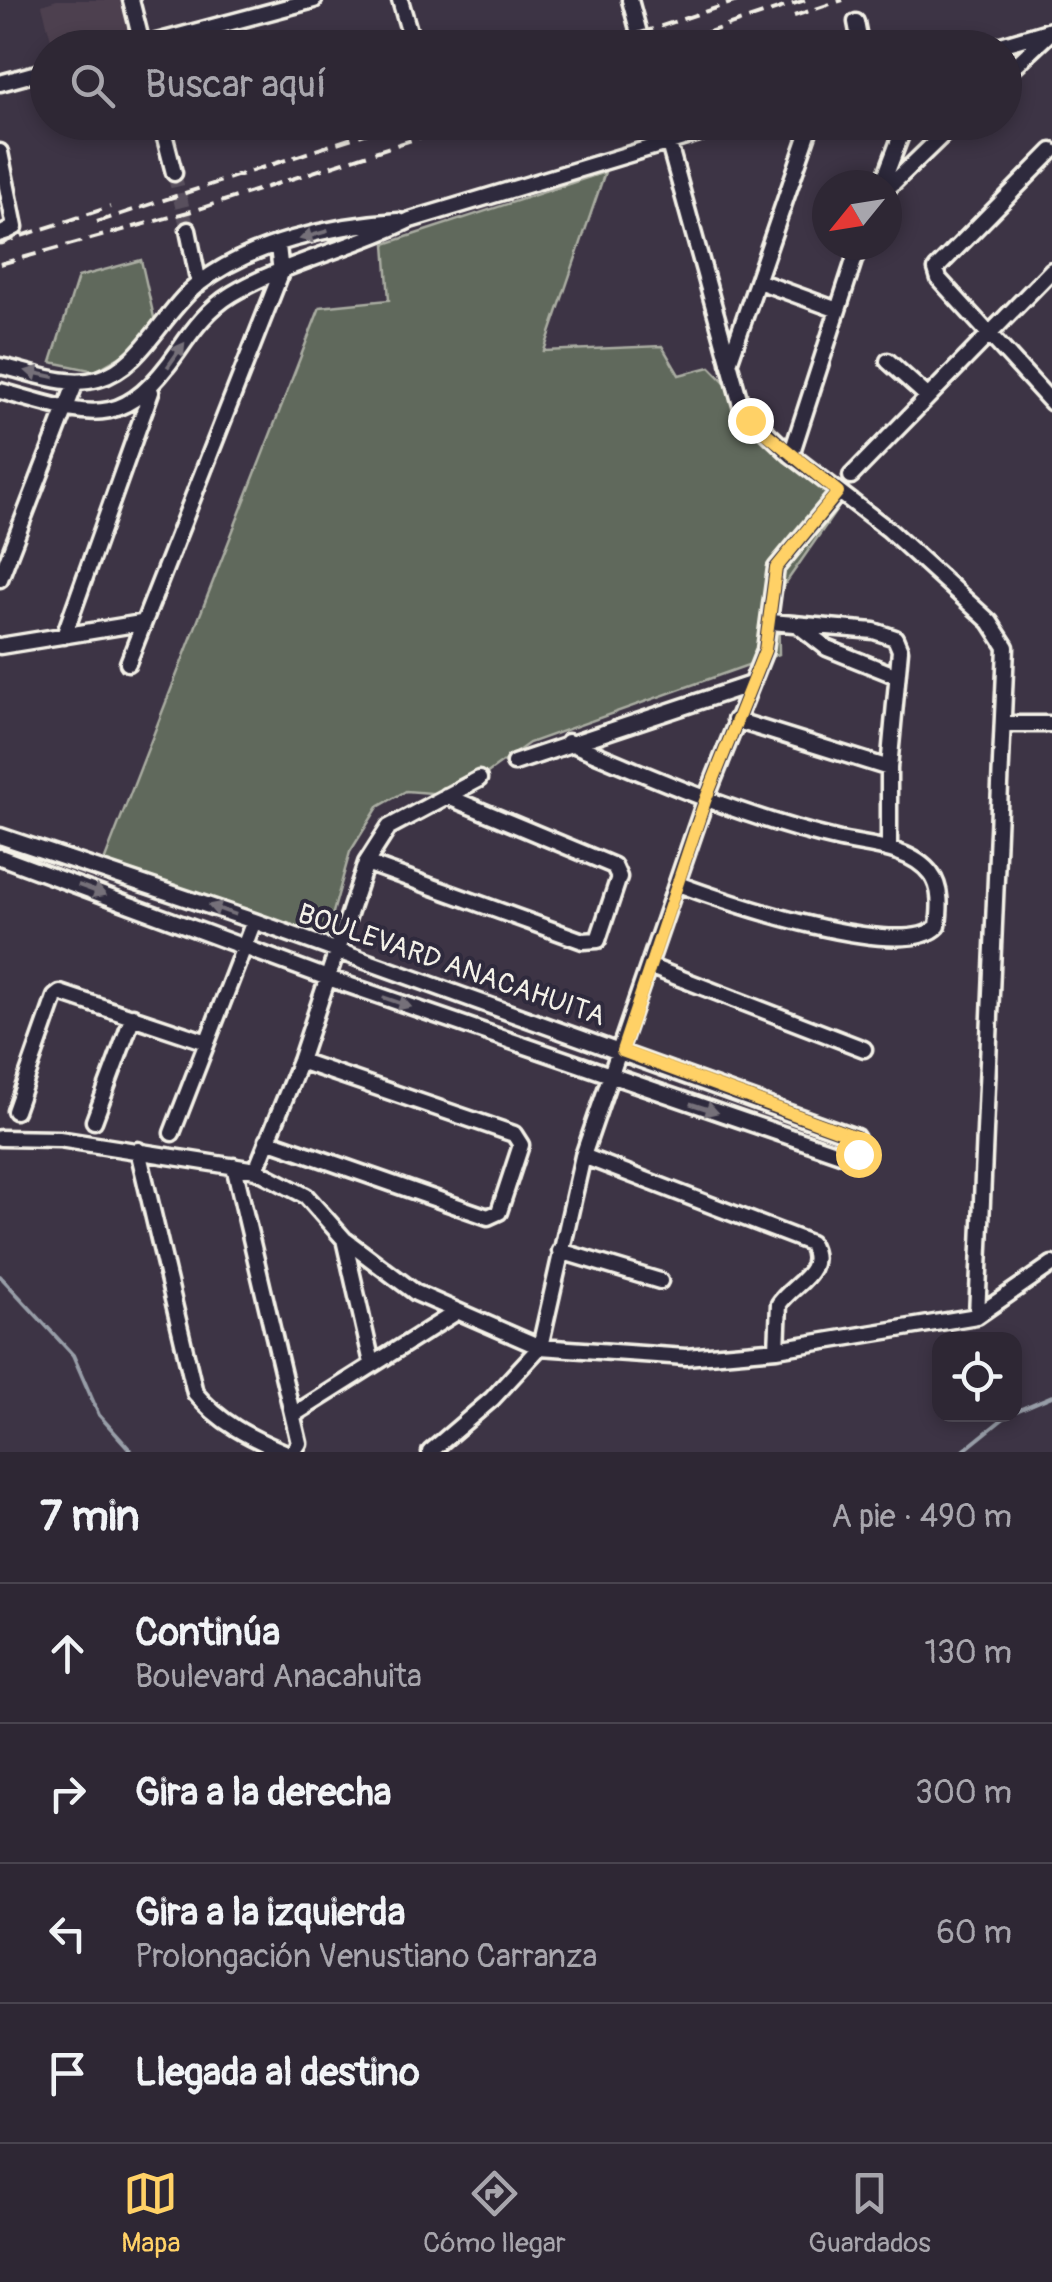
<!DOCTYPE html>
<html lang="es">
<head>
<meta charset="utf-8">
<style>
  :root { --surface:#2e2734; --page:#3a3340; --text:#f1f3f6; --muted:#a7a5ac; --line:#49444f; --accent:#ffd166 }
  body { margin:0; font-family:Pangolin,sans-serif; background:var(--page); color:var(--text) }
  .controls { position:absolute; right:30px; bottom:30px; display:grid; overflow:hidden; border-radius:20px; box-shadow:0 5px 15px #0003 }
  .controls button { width:90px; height:90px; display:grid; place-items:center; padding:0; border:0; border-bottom:2px solid var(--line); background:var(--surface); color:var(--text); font:50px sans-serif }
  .compass { position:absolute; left:812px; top:170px; width:90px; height:90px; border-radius:50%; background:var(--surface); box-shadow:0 5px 15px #0003; rotate:240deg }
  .stop { position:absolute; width:30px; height:30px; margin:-22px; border:8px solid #ffd166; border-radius:50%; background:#fff }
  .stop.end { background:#ffd166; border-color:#fff; box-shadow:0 2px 10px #0008 }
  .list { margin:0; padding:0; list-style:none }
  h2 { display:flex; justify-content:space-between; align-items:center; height:130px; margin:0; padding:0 40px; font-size:42px }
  h2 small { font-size:32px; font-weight:400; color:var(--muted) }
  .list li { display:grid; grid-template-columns:65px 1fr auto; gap:30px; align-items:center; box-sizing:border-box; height:140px; padding:0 40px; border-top:2px solid var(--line) }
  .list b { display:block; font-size:38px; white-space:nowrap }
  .list p { margin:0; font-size:32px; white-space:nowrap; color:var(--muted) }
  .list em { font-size:32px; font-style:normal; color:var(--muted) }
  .icon { flex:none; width:55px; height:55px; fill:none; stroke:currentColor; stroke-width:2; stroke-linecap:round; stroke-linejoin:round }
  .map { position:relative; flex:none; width:1052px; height:1452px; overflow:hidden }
  .search { position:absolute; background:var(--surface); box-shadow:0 5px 15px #0003; left:30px; right:30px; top:30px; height:110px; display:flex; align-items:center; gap:25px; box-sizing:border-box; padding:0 35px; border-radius:55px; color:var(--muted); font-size:38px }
  .sheet { height:690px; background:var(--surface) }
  nav { display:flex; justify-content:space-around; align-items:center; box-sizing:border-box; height:140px; border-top:2px solid var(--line); background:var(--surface); font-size:28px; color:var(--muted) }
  nav a { display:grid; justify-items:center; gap:5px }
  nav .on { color:var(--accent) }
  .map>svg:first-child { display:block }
  .built { fill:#4e414f }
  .green { fill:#61695c; stroke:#aaada2; stroke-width:2.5 }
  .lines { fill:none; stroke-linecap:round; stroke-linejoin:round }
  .stream { stroke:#989ea8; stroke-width:4 }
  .minor-tunnel { stroke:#58505d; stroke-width:14; stroke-dasharray:14 7; stroke-linecap:butt }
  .minor-casing { stroke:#f4f1e8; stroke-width:21 }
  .minor { stroke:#2f2a3d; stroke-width:14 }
  .rail { stroke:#f4f1e8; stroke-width:4; stroke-dasharray:15 8; stroke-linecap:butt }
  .oneway { fill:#747079 }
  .route { stroke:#ffd166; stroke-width:12 }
  .labels { text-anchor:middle; stroke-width:8; stroke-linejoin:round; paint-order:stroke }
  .street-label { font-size:28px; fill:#f4f1e8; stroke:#2f2a3d }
</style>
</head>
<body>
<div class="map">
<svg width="1052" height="1452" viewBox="0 0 1052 1452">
  <rect width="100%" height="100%" fill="#3d3445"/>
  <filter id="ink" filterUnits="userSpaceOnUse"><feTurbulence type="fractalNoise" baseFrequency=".01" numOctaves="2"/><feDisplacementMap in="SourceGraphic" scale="20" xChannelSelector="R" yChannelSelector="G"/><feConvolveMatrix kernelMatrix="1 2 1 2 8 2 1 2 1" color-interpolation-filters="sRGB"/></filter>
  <g filter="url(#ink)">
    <path class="built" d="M57,0H131L142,45L53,47L42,5Z"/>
    <path class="green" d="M605,172L544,351L662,346L679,375L710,367L843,501L778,594L779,654L529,743L457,795L406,791L378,807L350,852L322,952L103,864L320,307L389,300L385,244Z
      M141,260L155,322L128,352L95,371L51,362L78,277Z"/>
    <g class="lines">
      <path class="stream" d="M0,1276L73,1355L99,1415L132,1452
        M1014,1412L1052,1396
        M962,1452L1009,1414"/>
      <path class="minor-tunnel" d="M174,173L188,230"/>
      <g class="minor-casing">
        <path id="minor" d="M131,0L143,48
          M400,0L414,48
          M630,0L643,48
          M856,22L861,48
          M134,48L314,0
          M991,48L1051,30
          M1004,76L1052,31
          M0,83L48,70
          M161,122L174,173
          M663,122L742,409L791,455L889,530L990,622L1006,647L977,1316
          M1052,151L936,269L939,279L1052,403
          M0,152L15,227L0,235
          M882,185L906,122
          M887,189L956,122
          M188,230L199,284
          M758,281L835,309
          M888,361L927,396
          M729,363L812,122
          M0,366C30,372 67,388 98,379C142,367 163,312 197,285C250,243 333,225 399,221
          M0,391C90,415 120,435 179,350C194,328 209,308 232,294C284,263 353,248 410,220L736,122
          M791,455L859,245
          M851,476L1052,270
          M0,579L76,382
          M771,622L874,631L895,638L900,650L889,768V849
          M800,627L827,648L897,676
          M64,636L151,392
          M0,646L141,623
          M128,663L281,273L278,246
          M735,720L889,768
          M1003,724H1052
          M568,742C657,780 745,818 840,840C869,846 912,848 931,874C942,888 940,909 938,926C904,963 723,901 678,884
          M514,763L748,685
          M0,836L254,921L856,1137L861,1146L858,1154L852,1158L325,977L0,857
          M366,863L583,941L598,940L619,877L614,866L446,796
          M651,967L864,1049
          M15,1111L55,997L60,993L207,1042
          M94,1121L133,1016
          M172,1133L254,921
          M0,1138L59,1139L256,1170L306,1196L344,1239L416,1293L540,1347L686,1357L777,1349L977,1316L1052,1264
          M267,1140L488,1217L499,1212L521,1145L514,1134L300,1061
          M138,1150L195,1393C220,1423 249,1437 284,1452
          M583,1156L810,1243C827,1273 793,1283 779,1304L777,1349
          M234,1166L299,1443L293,1452
          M256,1170L300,1061L366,863L389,827L479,779
          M344,1239L372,1363
          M560,1251L660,1281
          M293,1415L455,1313
          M430,1452L492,1399L540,1347L583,1156L705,801L765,650L776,568L839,492"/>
      </g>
      <use href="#minor" class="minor"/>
      <path class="rail" d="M794,16L843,0
        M595,48L740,0
        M661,48L805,0
        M97,222L401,122
        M0,243L110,207
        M0,264L199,209L467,122"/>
    </g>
    <defs><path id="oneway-solid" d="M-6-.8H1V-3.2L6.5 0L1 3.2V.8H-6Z" transform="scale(2.5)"/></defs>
    <g class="oneway">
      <use href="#oneway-solid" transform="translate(314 235) rotate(164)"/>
      <use href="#oneway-solid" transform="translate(176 355) rotate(-55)"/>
      <use href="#oneway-solid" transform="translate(40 374) rotate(-168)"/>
      <use href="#oneway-solid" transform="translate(92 890) rotate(20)"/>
      <use href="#oneway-solid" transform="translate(222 910) rotate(-161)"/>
      <use href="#oneway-solid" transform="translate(397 1002) rotate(19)"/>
      <use href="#oneway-solid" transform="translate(704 1108) rotate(18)"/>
    </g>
  </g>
  <g class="lines" filter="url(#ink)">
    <path class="route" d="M750,420L838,492L776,568L765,650L705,801L622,1051L856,1137L861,1146L858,1154"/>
  </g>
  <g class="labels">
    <g class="street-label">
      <text transform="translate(452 964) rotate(19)" y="10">BOULEVARD ANACAHUITA</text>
    </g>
  </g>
</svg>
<div class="controls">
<button><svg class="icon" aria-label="locate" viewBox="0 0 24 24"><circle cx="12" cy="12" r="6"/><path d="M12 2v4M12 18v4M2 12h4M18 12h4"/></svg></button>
</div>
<svg class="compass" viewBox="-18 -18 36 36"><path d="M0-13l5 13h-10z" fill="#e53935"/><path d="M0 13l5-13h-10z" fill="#a7a5ac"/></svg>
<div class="stop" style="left:858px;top:1154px"></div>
<div class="stop end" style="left:750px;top:420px"></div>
<div class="search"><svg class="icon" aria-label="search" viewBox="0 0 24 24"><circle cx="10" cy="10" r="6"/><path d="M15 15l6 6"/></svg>Buscar aquí</div>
</div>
<section class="sheet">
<h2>7 min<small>A pie · 490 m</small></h2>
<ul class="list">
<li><svg class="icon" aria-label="ahead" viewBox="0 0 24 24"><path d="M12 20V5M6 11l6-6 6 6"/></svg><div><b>Continúa</b><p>Boulevard Anacahuita</p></div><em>130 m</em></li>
<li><svg class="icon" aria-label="right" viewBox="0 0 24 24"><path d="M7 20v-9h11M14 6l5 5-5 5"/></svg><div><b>Gira a la derecha</b></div><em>300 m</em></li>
<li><svg class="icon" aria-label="left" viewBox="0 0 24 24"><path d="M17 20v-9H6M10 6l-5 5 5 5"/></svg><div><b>Gira a la izquierda</b><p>Prolongación Venustiano Carranza</p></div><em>60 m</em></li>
<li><svg class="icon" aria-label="arrive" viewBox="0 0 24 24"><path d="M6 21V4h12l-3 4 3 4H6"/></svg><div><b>Llegada al destino</b></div></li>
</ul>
</section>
<nav>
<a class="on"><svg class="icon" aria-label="map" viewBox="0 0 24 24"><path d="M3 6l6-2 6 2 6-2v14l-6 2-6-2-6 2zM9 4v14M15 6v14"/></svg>Mapa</a>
<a><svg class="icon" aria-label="directions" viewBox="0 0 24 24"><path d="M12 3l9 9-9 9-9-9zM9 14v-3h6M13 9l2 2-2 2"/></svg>Cómo llegar</a>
<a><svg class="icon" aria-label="saved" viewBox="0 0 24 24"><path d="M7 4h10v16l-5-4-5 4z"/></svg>Guardados</a>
</nav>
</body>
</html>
